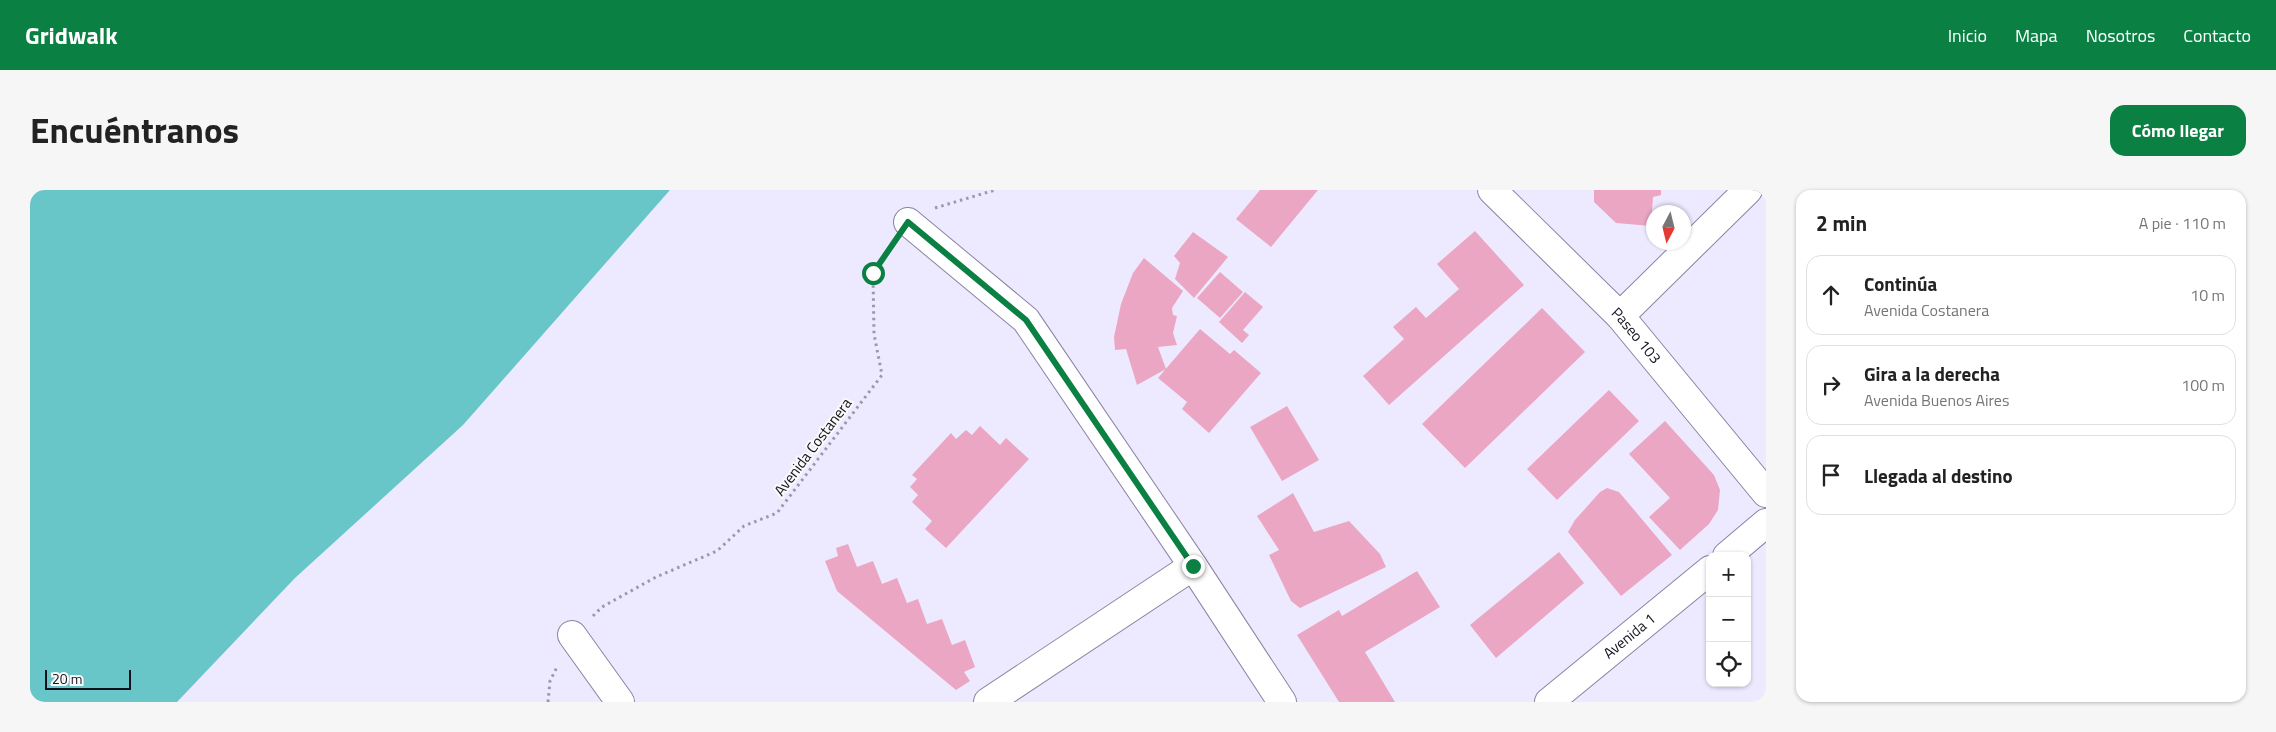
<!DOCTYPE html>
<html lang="es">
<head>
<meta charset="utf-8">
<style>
  :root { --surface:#fff; --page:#f6f6f6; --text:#222; --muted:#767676; --line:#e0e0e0; --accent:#0b8043 }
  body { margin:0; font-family:"Titillium Web",sans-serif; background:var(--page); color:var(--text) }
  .controls { position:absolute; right:15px; bottom:15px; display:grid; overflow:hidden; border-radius:10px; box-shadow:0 1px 4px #0004 }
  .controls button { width:45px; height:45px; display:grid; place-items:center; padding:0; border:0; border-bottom:1px solid var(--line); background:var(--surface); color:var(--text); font:25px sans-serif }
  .compass { position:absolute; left:1616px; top:15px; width:45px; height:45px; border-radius:50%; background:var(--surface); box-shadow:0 1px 4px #0004; rotate:187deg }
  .scale { position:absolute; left:15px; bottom:12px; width:86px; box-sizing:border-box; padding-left:5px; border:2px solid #13111c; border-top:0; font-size:14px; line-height:18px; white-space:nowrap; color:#13111c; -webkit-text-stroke:4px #fafafa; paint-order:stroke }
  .stop { position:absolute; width:15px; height:15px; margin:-11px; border:4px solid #0b8043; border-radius:50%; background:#fff }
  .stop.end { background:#0b8043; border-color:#fff; box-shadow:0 1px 5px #0008 }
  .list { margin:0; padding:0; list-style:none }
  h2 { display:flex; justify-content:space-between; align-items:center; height:65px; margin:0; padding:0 20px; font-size:21px }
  h2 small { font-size:16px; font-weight:400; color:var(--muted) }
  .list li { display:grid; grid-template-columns:32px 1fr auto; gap:15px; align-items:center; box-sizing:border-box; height:80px; margin:0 10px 10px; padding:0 10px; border:1px solid var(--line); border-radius:15px }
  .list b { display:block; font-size:19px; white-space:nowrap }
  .list p { margin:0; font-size:16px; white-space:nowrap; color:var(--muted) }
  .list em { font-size:16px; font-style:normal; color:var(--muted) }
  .icon { flex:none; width:28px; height:28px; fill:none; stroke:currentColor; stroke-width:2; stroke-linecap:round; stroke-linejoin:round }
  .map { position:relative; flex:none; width:1736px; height:512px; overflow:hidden; border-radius:15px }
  header { display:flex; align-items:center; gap:30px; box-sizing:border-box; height:70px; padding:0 25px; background:var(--accent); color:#fff }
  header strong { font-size:24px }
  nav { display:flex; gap:28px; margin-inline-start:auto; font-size:18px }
  .intro { display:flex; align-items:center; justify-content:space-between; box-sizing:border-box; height:120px; padding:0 30px }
  h1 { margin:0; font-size:35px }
  .button { padding:12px 22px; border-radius:15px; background:var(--accent); color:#fff; font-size:18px; font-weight:700 }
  main { display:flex; gap:30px; padding:0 30px }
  aside { flex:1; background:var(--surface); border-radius:15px; box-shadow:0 1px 4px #0004 }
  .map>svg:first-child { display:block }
  .water { fill:#68c5c8 }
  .building { fill:#eba6c4 }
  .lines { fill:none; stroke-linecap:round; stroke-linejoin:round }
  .minor-casing { stroke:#8984a2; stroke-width:30 }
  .path { stroke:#9a98a9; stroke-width:3; stroke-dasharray:2.5 4; stroke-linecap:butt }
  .minor { stroke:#fff; stroke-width:28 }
  .route { stroke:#0b8043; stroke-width:6 }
  .labels { text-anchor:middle; stroke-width:4; stroke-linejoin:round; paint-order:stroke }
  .street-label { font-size:15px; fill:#13111c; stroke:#fafafa }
</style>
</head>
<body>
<header>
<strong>Gridwalk</strong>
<nav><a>Inicio</a><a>Mapa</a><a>Nosotros</a><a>Contacto</a></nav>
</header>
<div class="intro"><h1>Encuéntranos</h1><a class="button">Cómo llegar</a></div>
<main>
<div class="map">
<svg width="1736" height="512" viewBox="0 0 1736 512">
  <rect width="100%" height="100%" fill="#edeaff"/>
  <path class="water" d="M0,0H640L433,235L265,388L147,512H0Z"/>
  <path class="building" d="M1230,0H1288L1241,57L1206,29Z
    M1564,0H1631V5L1623,7L1621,36L1586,33L1564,12Z
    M1445,41L1494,95L1359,215L1333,186L1374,149L1363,137L1386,117L1396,128L1429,99L1407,74Z
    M1163,42L1198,67L1164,108L1145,89L1150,73L1144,66Z
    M1114,68L1153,101L1142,118L1143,125L1147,126L1143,143L1147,155L1128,157L1136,179L1107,195L1096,159L1085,160L1084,147L1091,114L1103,83Z
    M1190,82L1213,102L1190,128L1167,108Z
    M1215,102L1233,117L1213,140L1219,145L1212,153L1189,132Z
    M1512,118L1555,162L1435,278L1392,234Z
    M1170,139L1200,164L1204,160L1231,183L1179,243L1152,219L1157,212L1128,188Z
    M1579,200L1609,231L1527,310L1497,279Z
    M1257,216L1289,270L1252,291L1220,237Z
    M1635,231L1684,285L1690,300L1688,320L1679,334L1650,360L1619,327L1640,308L1599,264Z
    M950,236L970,255L976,248L999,269L916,358L895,339L902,331L882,312L888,305L880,297L887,289L882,285L921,243L926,249L936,240L942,245Z
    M1577,298L1589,302L1642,365L1591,406L1538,342L1545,330L1570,302Z
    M1263,303L1284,342L1319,331L1350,364L1356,377L1270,418L1261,411L1239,365L1249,360L1227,326Z
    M818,354L827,377L843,371L852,394L867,388L877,413L888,409L897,434L912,429L922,455L935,450L945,477L934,482L940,491L926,500L807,401L795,371L808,366L806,358Z
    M1529,362L1554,393L1466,468L1440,435Z
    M1387,381L1410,417L1335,462L1365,512H1309L1267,445L1309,420L1312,426Z"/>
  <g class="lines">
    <g class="minor-casing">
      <g id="minor">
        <path id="s1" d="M1462,0L1590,126L1736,303"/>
        <path d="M878,32L996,130L1163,376L1252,512"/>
        <path d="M1590,126L1718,0"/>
        <path d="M1697,366L1736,333"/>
        <path d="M542,445L590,512"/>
        <path d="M958,512L1163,376"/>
        <path id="s2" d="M1519,512L1680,380"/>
      </g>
    </g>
    <path class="path" d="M905,18L965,0
      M563,426L572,417L626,387L687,361L714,336L747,323L852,185L844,144L843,83L863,54
      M518,512L520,491L528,475"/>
    <use href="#minor" class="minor"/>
  </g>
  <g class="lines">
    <path class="route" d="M843,83L878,32L996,130L1163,376"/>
  </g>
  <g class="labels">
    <g class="street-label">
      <text dy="5" stroke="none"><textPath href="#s1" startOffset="205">Paseo 103</textPath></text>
      <text transform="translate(783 257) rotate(-53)" y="5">Avenida Costanera</text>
      <text dy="5" stroke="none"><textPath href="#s2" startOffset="104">Avenida 1</textPath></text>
    </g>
  </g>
</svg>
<div class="controls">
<button>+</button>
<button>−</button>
<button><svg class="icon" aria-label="locate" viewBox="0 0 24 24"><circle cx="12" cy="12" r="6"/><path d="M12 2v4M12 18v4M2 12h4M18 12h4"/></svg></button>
</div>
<svg class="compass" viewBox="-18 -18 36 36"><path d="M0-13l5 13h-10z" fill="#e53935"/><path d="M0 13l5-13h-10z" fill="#767676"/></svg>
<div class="scale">20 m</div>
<div class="stop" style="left:843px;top:83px"></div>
<div class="stop end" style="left:1163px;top:376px"></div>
</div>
<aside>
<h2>2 min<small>A pie · 110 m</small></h2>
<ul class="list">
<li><svg class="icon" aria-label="ahead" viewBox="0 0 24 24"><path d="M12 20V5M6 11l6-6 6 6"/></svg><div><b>Continúa</b><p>Avenida Costanera</p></div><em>10 m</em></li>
<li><svg class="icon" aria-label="right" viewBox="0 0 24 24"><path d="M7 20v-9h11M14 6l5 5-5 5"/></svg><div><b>Gira a la derecha</b><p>Avenida Buenos Aires</p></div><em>100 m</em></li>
<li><svg class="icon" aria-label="arrive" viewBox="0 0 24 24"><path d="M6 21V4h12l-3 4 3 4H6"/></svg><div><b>Llegada al destino</b></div></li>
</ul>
</aside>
</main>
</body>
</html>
